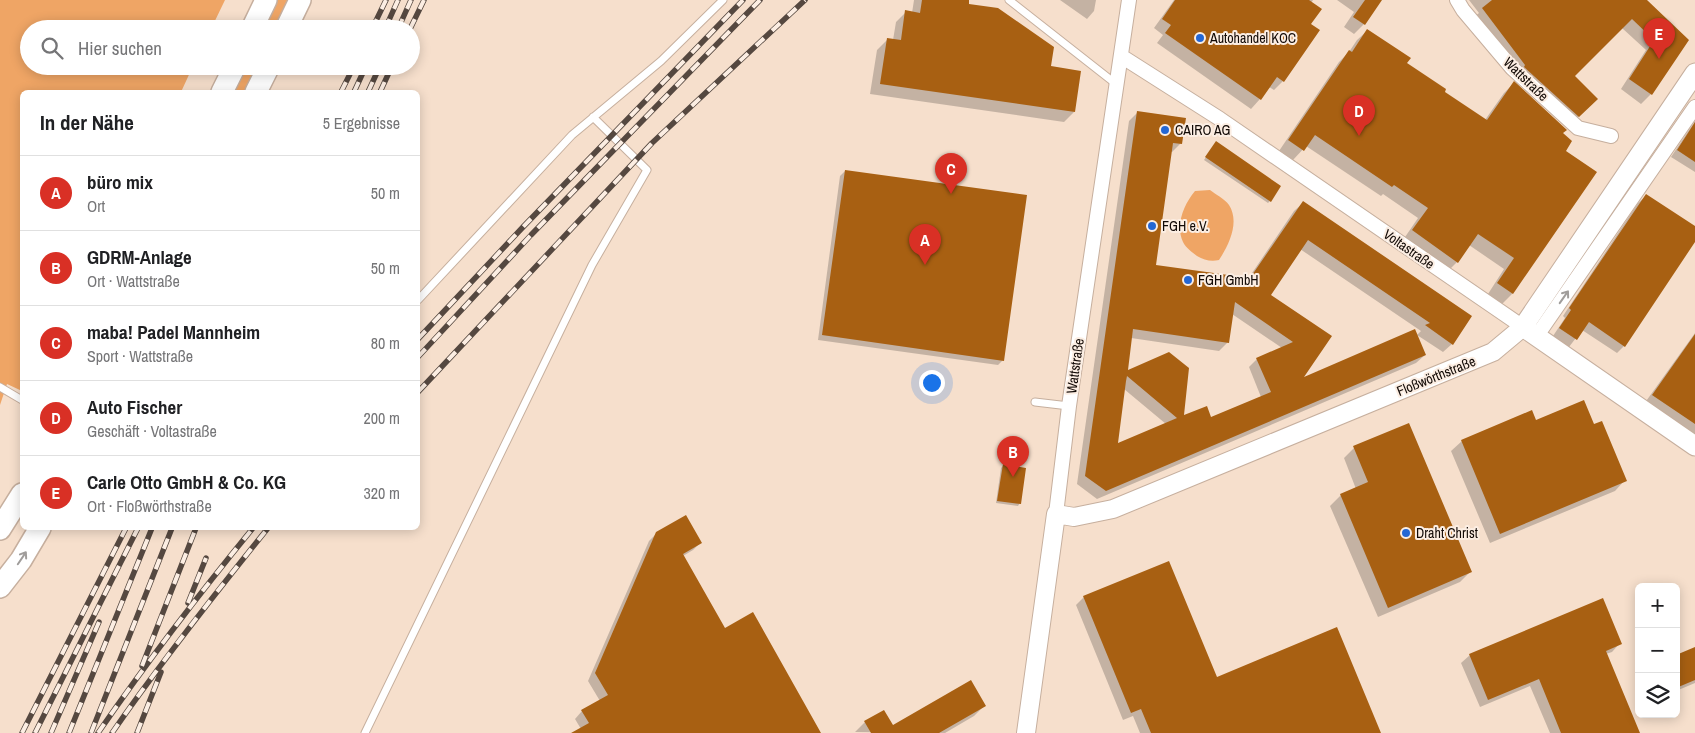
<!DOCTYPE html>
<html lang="de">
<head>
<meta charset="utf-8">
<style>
  :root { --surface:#fff; --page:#f6f6f6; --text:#202124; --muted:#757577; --line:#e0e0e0; --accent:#d93025 }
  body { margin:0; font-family:"Archivo Narrow",sans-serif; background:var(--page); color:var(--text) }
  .controls { position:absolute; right:15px; bottom:15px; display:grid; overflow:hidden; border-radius:8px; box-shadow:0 2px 12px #0003 }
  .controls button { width:45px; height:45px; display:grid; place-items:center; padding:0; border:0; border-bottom:1px solid var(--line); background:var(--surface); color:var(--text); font:25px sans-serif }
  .you { position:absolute; left:931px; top:382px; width:18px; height:18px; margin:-12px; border:4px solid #fff; border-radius:50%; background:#1a73e8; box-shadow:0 0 0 8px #1a73e833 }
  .badge { display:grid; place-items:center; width:32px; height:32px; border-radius:50%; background:var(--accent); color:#fff; font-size:16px; font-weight:700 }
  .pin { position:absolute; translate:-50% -41px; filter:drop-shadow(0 1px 2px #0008) }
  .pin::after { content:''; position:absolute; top:26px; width:18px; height:15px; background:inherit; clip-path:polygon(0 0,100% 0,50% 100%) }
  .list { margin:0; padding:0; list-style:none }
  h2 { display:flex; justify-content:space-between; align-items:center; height:65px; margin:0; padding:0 20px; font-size:21px }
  h2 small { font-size:16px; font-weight:400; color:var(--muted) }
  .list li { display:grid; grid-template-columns:32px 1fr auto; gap:15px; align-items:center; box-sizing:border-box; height:75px; padding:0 20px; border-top:1px solid var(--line) }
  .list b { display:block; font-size:19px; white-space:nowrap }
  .list p { margin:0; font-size:16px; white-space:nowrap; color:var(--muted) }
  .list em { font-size:16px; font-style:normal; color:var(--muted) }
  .icon { flex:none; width:28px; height:28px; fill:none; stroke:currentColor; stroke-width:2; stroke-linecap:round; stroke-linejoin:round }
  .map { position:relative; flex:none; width:1695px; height:733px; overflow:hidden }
  .search { position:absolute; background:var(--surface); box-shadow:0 2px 12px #0003; left:20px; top:20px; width:400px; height:55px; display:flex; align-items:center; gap:12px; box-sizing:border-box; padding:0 18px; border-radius:28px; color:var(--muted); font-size:19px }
  .panel { position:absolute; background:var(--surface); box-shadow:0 2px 12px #0003; left:20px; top:90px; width:400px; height:440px; border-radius:8px }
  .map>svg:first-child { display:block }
  .green { fill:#efa565 }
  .shadow { fill:#0003; fill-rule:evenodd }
  .building { fill:#a86012; fill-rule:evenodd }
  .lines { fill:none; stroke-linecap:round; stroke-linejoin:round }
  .service-casing { stroke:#c6af9e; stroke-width:9 }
  .minor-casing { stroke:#c6af9e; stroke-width:16 }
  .tertiary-casing { stroke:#c6af9e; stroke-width:20 }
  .secondary-casing { stroke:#c6af9e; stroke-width:21 }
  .primary-casing { stroke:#c6af9e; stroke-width:24 }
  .service { stroke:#fff; stroke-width:7 }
  .minor { stroke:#fff; stroke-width:14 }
  .tertiary { stroke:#fff; stroke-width:18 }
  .secondary { stroke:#fff; stroke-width:19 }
  .primary { stroke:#fff; stroke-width:21 }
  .rail-casing { stroke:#554840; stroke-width:5.5 }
  .rail { stroke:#fceee3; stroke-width:4; stroke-dasharray:11; stroke-linecap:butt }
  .oneway { stroke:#a09d9b }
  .poi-dot { fill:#2467d4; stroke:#fceee3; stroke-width:2 }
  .labels { text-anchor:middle; stroke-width:4; stroke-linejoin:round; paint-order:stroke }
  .poi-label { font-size:14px; fill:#110905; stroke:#fceee3; text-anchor:start }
  .street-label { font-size:14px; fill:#110905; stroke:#fceee3 }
</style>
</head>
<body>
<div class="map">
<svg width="1695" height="733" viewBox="0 0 1695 733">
  <rect width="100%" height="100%" fill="#f6dfcc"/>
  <path class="green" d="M0,0H225L211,29H29V66H193L181,92H22V391L7,384L0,405Z
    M276,0H289L275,29H263Z
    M245,66H258L245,92H233Z
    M1210,190C1215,194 1225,199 1229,205C1240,222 1229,245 1219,260C1211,262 1204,260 1197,256C1192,252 1186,248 1183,242C1175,225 1184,204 1195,191Z"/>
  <path class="shadow" d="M914,0H968L967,5L1050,67L1074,112L1064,122L870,94L877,50L887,40H893L896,22L906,12L912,13Z
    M1060,0H1096L1094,11L1087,19Z
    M1174,0H1313L1311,3L1310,25L1283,81L1274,90L1269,87L1260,99L1251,109L1157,43L1163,35L1154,28Z
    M1337,0H1381L1364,24L1354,34L1344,27L1354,12Z
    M1469,0H1645L1687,40L1651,94L1641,104L1621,89L1646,50L1622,28L1573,76L1596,99L1569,126L1473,18L1479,13Z
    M1368,30L1405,63L1443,92L1485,120L1504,93L1514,83L1561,133L1564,151L1595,172L1512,294L1502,304L1488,294L1504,269L1469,245L1457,262L1447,272L1403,240L1418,218L1383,194L1381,196L1306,146L1293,160L1279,151L1339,62L1349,52L1357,40Z
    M1138,112L1181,143L1172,152H1170L1154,266L1248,279L1294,211L1303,203L1470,317L1452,344L1443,352L1417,335L1421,331L1300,249L1269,295L1330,337L1301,380L1425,355L1416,363L1097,499L1077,484L1129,121ZM1232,314L1282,348L1257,359L1249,367L1261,397L1211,418L1182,417L1126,372L1131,338L1219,351L1228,342ZM1124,389L1166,424L1116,445Z
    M1695,121V172L1671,157Z
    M1214,145L1270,201L1268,203L1204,160Z
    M845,171L1003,360L998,365L818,340L840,176Z
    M1646,196L1695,228V240L1624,346L1617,353L1582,330L1569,347L1553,336L1565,318L1563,316L1638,203Z
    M1695,333V439L1644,404Z
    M1536,422L1625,480L1615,491L1490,543L1451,451L1462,441Z
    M1354,448L1470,572L1460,582L1378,617L1330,506L1341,495L1356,489L1344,458Z
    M1003,466L1020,503L1018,506L996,503L1001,468Z
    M657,533L700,543L693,550L683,556L725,630L820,733H575L581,729L575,719L582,711L600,701L588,681L649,541Z
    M1084,597L1217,679L1379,733H1140L1133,716L1123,720L1076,605Z
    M1620,643L1612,652L1606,654L1639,733H1550L1530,686L1480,707L1461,663L1470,655Z
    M1695,648V683L1676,691V656Z
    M984,706L974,716L945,733L855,732L865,722L892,726Z"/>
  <path class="building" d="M922,0H969V4L998,8L1054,47L1051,66L1081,71L1075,112L880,84L887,38L901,40L905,10L920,13Z
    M1175,0H1309L1322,9L1311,24L1320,30L1284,82L1277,77L1261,100L1165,33L1171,25L1162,19Z
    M1365,0H1382L1365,25L1353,17Z
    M1492,0H1647L1689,40L1652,95L1629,79L1654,40L1632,19L1575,76L1598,99L1579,117L1524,67L1525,65L1482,8Z
    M1367,29L1411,58L1407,63L1446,89L1445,92L1487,120L1514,81L1567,130L1563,133L1572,141L1566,151L1597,172L1513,294L1497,283L1514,258L1478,234L1458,263L1412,230L1428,208L1394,185L1392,187L1315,135L1304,151L1288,140L1349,50L1352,52Z
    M1137,111L1186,118L1182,144L1173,143L1156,265L1250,278L1303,201L1472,316L1453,345L1425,325L1430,323L1308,240L1271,295L1332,336L1304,377L1415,329L1426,355L1106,491L1085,476ZM1235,302L1293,342L1256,358L1271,392L1211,417L1207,406L1184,415L1189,368L1169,352L1128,370L1133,329L1229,343ZM1127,376L1177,418L1118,443L1126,381Z
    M1695,122V162L1677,150Z
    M1216,141L1281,186L1271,202L1205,157Z
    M845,170L1027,195L1004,361L822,335Z
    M1646,194L1695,226V242L1625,347L1589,322L1577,340L1559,328L1571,310L1569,308Z
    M1695,334V424L1652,395Z
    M1584,400L1594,424L1602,421L1627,481L1500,534L1461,440L1532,410L1536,420Z
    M1409,423L1472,572L1388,608L1340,494L1368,482L1353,446Z
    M1003,464L1026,468L1021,504L997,501Z
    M686,515L702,543L683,554L725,628L753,612L821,733H571L589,723L581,710L608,695L595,673L656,532Z
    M1169,561L1217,677L1337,627L1381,733H1151L1141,709L1131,713L1083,596Z
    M1603,598L1622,644L1606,651L1640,733H1561L1539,679L1488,700L1469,654Z
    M1695,647V680L1676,688V655Z
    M971,680L986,706L939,733H871L864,721L884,710L893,725Z"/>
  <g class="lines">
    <g class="service-casing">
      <path id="service" d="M1009,0L1116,84
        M418,300L572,135L661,61L723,0
        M0,387L22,400
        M1035,402L1069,406
        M365,733L592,265L647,170L593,117"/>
    </g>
    <g class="minor-casing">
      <path id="minor" d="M1457,0L1463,10L1512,68L1578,128L1611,136
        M1121,56L1220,119L1523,327
        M1536,337L1695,107
        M1056,514L1069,406L1129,0"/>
    </g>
    <g class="tertiary-casing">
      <path id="tertiary" d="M1026,733L1056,514L1074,517L1113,509L1493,352L1523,327"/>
    </g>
    <g class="secondary-casing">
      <path id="secondary" d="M1695,73L1523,327L1695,446"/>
    </g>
    <g class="primary-casing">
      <path id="primary" d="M252,29L266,0
        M286,29L300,0
        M222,92L235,66
        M256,92L269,66
        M0,529L22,494
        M0,587L21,560L40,528"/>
    </g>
    <use href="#service" class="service"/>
    <use href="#minor" class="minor"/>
    <use href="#tertiary" class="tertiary"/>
    <use href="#secondary" class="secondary"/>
    <use href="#primary" class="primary"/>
    <g class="rail-casing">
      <path id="rail" d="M372,29L386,0
        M385,29L398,0
        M398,29L411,0
        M410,29L424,0
        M341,92L354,66
        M354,92L366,66
        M368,92L380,66
        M380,92L392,66
        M418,339L523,227L743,0
        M418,357L531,235L760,0
        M418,392L652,143L805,0
        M188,603L206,558
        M142,666L196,528
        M22,733L126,528
        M35,733L138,528
        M51,733L99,622
        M69,733L152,528
        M91,733L172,528
        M98,733C147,662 199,594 253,528
        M112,733C161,662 214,595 268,528
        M137,733L161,672"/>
    </g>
    <use href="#rail" class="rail"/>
  </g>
  <defs><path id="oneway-shaft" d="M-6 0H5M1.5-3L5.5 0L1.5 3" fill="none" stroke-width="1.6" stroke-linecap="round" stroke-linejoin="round" transform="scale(1.25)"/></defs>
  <g class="oneway">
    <use href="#oneway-shaft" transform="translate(1564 297) rotate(-55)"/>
    <use href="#oneway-shaft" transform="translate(22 558) rotate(-56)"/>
  </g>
  <g class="poi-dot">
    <circle cx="1200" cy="38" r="5"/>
    <circle cx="1165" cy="130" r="5"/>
    <circle cx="1152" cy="226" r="5"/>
    <circle cx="1188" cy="280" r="5"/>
    <circle cx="1406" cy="533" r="5"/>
  </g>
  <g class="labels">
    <g class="poi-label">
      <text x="1210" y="43">Autohandel KOC</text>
      <text x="1175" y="135">CAIRO AG</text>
      <text x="1162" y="231">FGH e.V.</text>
      <text x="1198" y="285">FGH GmbH</text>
      <text x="1416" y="538">Draht Christ</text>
    </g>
    <g class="street-label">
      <text transform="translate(1526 79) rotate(44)" y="5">Wattstraße</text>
      <text transform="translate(1409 249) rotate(35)" y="5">Voltastraße</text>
      <text transform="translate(1075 366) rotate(-82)" y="5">Wattstraße</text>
      <text transform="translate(1436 376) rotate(-22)" y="5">Floßwörthstraße</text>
    </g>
  </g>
</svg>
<div class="controls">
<button>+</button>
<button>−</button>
<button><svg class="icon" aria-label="layers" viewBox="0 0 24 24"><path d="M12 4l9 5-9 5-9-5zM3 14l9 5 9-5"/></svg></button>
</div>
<div class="you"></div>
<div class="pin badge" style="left:925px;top:265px">A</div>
<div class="pin badge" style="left:1013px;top:477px">B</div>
<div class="pin badge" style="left:951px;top:194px">C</div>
<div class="pin badge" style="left:1359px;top:136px">D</div>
<div class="pin badge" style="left:1659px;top:59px">E</div>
<div class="search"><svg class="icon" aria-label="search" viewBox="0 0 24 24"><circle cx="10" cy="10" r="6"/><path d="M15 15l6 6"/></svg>Hier suchen</div>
<section class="panel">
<h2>In der Nähe<small>5 Ergebnisse</small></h2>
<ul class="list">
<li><span class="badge">A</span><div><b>büro mix</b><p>Ort</p></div><em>50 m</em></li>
<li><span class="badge">B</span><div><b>GDRM-Anlage</b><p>Ort · Wattstraße</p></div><em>50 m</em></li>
<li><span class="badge">C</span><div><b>maba! Padel Mannheim</b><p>Sport · Wattstraße</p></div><em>80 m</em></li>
<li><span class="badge">D</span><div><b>Auto Fischer</b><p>Geschäft · Voltastraße</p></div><em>200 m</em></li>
<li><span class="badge">E</span><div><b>Carle Otto GmbH &amp; Co. KG</b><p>Ort · Floßwörthstraße</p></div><em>320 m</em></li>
</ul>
</section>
</div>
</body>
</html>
